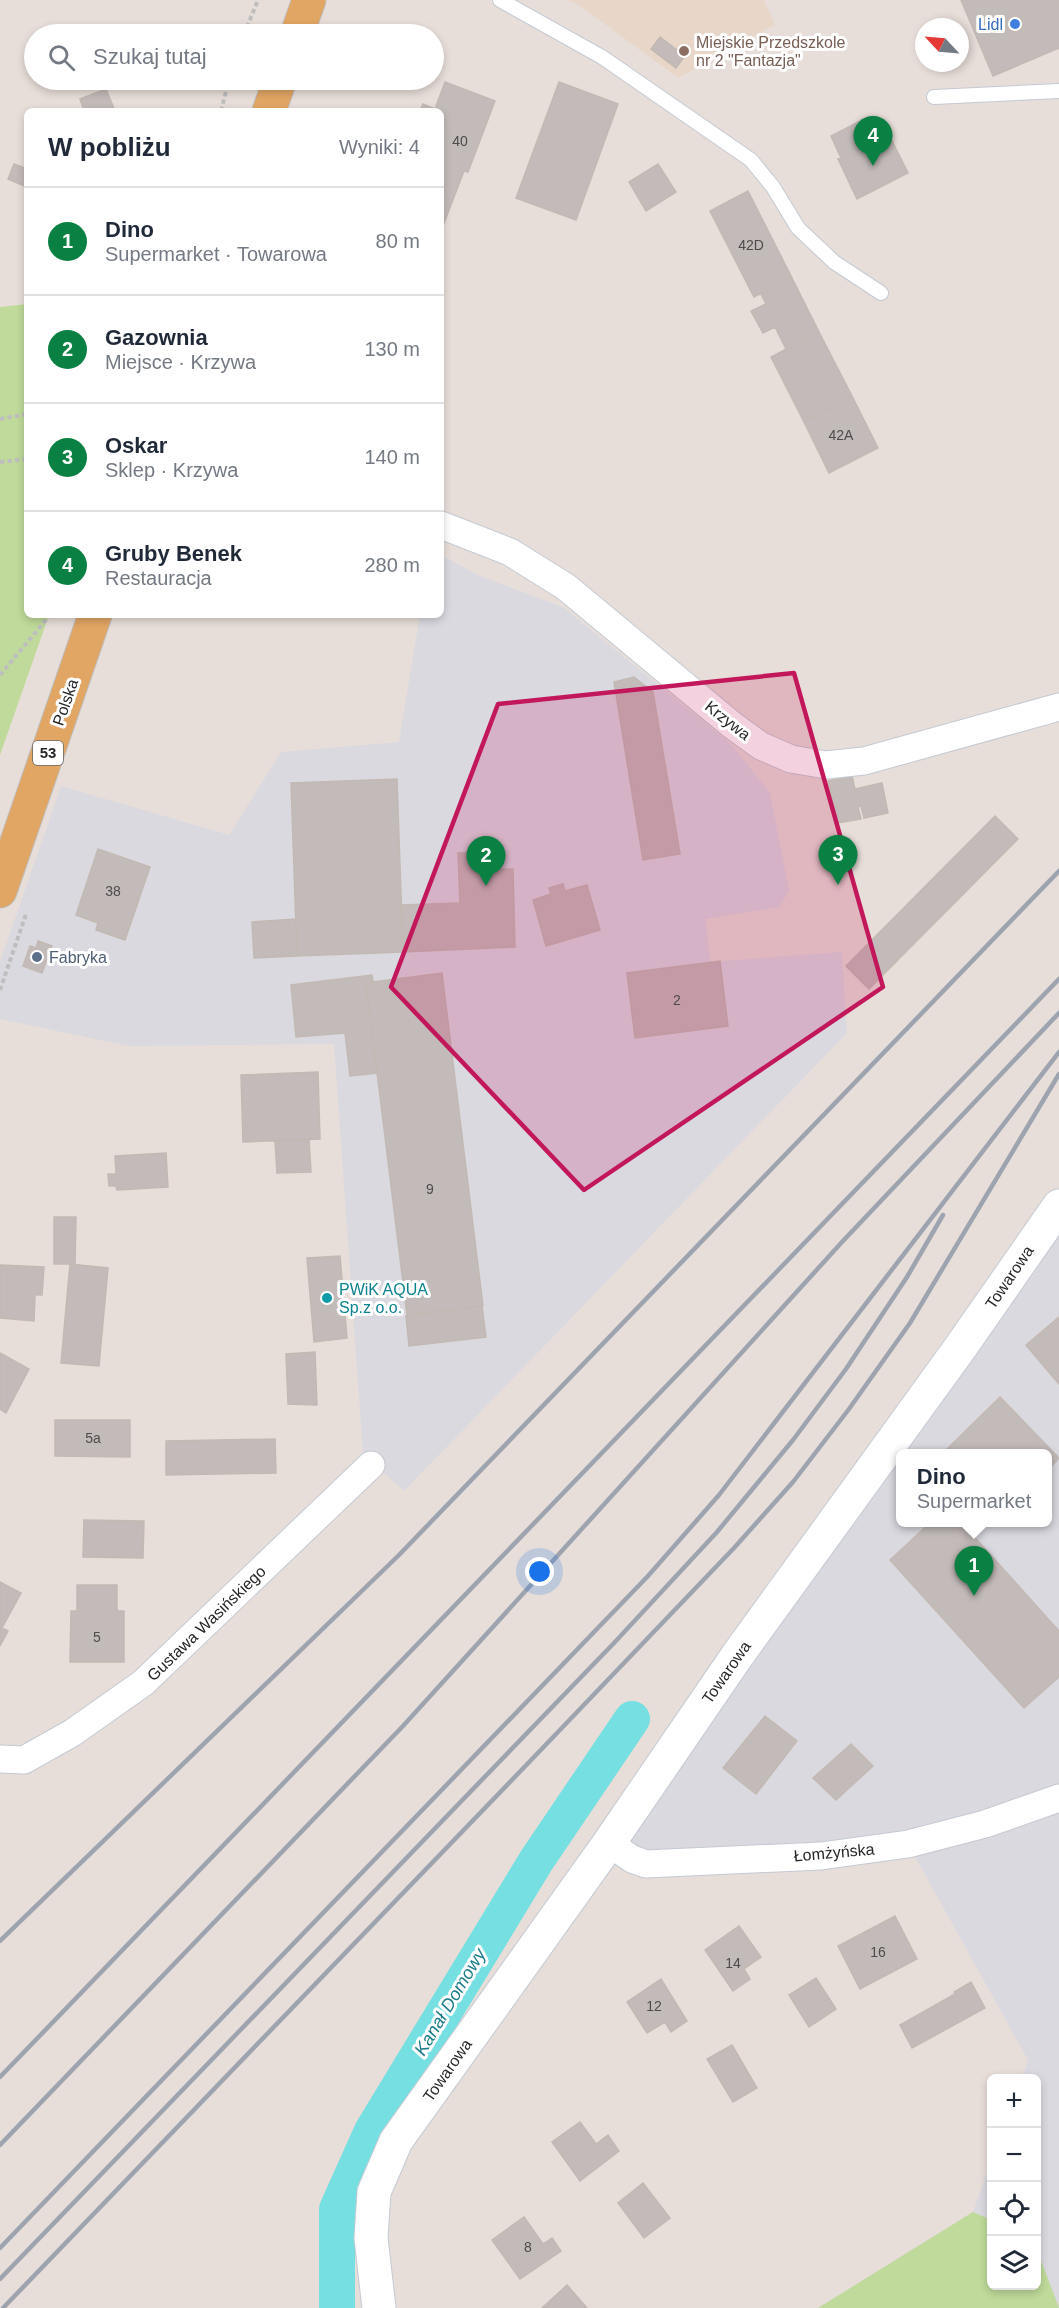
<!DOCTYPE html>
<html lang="pl">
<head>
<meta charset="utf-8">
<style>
  :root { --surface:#fff; --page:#f2f2f3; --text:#1f2937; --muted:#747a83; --line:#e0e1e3; --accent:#0b8043 }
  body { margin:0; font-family:Helvetica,sans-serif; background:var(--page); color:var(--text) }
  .controls { position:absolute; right:18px; bottom:18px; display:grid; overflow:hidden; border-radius:9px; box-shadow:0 3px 9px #0003 }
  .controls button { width:54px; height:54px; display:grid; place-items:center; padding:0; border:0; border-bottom:2px solid var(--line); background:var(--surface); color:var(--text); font:30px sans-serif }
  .compass { position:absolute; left:915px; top:18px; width:54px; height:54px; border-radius:50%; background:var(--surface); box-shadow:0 3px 9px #0003; rotate:296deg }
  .you { position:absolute; left:540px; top:1572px; width:21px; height:21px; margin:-15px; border:4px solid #fff; border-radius:50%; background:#1a73e8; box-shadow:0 0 0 9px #1a73e833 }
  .badge { display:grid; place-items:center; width:39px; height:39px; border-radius:50%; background:var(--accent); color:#fff; font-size:20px; font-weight:700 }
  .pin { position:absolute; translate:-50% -50px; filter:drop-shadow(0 2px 3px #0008) }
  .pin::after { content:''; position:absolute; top:32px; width:21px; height:18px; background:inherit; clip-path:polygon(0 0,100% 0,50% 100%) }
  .popup { position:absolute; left:896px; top:1449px; width:156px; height:78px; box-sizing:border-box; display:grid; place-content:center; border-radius:9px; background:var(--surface); filter:drop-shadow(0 2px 4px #0005); font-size:20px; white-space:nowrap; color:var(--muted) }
  .popup b { font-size:22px; color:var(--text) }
  .popup::after { content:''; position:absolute; left:50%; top:100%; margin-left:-12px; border:12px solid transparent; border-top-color:var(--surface) }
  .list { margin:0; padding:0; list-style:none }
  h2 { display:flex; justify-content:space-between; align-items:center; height:78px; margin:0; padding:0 24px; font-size:26px }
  h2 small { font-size:20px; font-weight:400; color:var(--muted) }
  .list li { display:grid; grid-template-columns:39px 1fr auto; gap:18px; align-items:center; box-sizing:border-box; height:108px; padding:0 24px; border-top:2px solid var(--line) }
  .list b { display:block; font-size:22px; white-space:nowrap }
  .list p { margin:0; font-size:20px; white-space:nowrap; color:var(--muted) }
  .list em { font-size:20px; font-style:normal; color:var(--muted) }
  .icon { flex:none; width:33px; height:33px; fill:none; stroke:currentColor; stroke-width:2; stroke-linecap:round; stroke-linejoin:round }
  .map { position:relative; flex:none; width:1059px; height:2308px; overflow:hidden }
  .search { position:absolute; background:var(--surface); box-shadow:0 3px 9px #0003; left:24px; top:24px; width:420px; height:66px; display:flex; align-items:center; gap:15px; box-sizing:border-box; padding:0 21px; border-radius:33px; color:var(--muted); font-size:22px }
  .panel { position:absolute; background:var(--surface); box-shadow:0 3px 9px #0003; left:24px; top:108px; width:420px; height:510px; border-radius:9px }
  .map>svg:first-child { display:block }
  .industrial { fill:#dad9e0; fill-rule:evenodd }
  .education { fill:#e8d7c9 }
  .green { fill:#bfda9a }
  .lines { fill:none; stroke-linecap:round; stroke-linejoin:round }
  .canal { stroke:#75dfe1; stroke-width:36 }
  .building { fill:#c3bbb9; stroke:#c3b9b3; stroke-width:1.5 }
  .lane-casing { stroke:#c4cad3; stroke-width:16 }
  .street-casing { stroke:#c4cad3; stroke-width:29 }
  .secondary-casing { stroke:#c4cad3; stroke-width:35 }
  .primary-casing { stroke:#bebebe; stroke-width:35 }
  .path { stroke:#bebebe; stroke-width:4; stroke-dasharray:4.5 3; stroke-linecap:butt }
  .lane { stroke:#fff; stroke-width:14 }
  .street { stroke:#fff; stroke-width:27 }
  .secondary { stroke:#fff; stroke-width:33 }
  .primary { stroke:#e1a664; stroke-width:33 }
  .rail { stroke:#9da4af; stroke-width:4.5 }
  .marked { fill:#c2185b; fill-opacity:0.2; stroke:#c2185b; stroke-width:4.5; stroke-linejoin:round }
  .shop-dot { fill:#3f7fe0; stroke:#fff; stroke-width:2 }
  .education-dot { fill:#8d6e63; stroke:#fff; stroke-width:2 }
  .service-dot { fill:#5c6f8a; stroke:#fff; stroke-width:2 }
  .culture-dot { fill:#0f9aa8; stroke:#fff; stroke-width:2 }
  .labels { text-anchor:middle; stroke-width:6; stroke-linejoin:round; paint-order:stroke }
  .number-label { font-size:14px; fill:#4d4b4b }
  .shield { fill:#fff; stroke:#676767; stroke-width:1.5 }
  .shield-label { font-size:15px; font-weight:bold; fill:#262626 }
  .shop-label { font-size:16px; fill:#366cbe; stroke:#fff; text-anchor:end }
  .education-label { font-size:16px; fill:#785e54; stroke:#fff; text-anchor:start }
  .street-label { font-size:16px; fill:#262626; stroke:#fff }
  .service-label { font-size:16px; fill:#4e5e75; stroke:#fff; text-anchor:start }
  .culture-label { font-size:16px; fill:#0d838f; stroke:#fff; text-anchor:start }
  .water-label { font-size:18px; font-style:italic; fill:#197c87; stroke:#fff }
</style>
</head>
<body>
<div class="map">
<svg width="1059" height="2308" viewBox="0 0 1059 2308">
  <rect width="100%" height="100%" fill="#e8ded9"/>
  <path class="industrial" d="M441,555L480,576L563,607L732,745L770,793L789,890L780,907L706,919L710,962L842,952L847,1033L404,1491L363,1454L334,1044L129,1046L0,1019V962L61,786L229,835L281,752L399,742L420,615H441Z
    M1059,1233V2308H818L973,2212L991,2161L992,2286H1036V2078H1022L1028,2060L908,1844L695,1861L609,1843ZM900,1454H1048V1522H900Z"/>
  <path class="education" d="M567,0H764L775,25L678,78L579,5Z"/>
  <path class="green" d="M27,304V615H49L0,755V307Z
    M973,2212L991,2220L992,2286H1036L1037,2250L1059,2308H818Z"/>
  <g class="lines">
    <path class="canal" d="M337,2308V2209L372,2131L536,1861L632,1719"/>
  </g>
  <path class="building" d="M961,0H1059V48L993,76Z
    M660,37L685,56L676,68L651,49Z
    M445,82L495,101L468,172L464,171L441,231V111H420L423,104L435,109Z
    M559,82L618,104L576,220L516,198Z
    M106,89L115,111H84L80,99Z
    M862,120L872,141L888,133L908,173L857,199L838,159L841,158L831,136Z
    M14,164L27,169V187L8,179Z
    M658,164L676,192L646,211L629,182Z
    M748,191L792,278L754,297L710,211Z
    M792,278L819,332L786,349L775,327L763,333L751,311L766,304L761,294Z
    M819,332L852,396L804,422L771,357Z
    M852,396L878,448L829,473L804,422Z
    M634,677L653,692L680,854L643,860L614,682Z
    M852,776L855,789L882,783L888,813L864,818L861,806L858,807L861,819L838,823L828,781Z
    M397,779L403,952L297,956L291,783Z
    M995,816L1018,839L869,989L846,966Z
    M98,849L150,867L125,940L96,930L98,923L76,915Z
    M458,853H486L487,870L513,869L515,947L403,952L401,905L460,903Z
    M563,884L565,891L587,885L600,930L546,946L533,900L551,894L549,888Z
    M296,919L297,956L254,958L252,922Z
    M38,941L52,946L42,973L23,966L30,946L36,948Z
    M720,961L728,1026L635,1038L627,973Z
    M442,973L483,1306L407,1315L366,983Z
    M372,975L373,982L366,983L377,1073L350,1076L345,1033L296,1037L291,985Z
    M318,1072L320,1139L243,1142L241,1075Z
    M309,1139L311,1172L277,1173L275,1141Z
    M166,1153L168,1187L117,1190L116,1186H109L108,1174H116L115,1156Z
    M54,1217H76L75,1264H54Z
    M340,1256L347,1338L314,1342L307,1258Z
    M70,1264L108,1268L99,1366L61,1363Z
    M0,1265L44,1267L42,1295H35L34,1321L0,1318Z
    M482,1306L486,1337L409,1346L406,1316Z
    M1059,1317V1384L1026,1345Z
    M315,1352L317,1405L288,1404L286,1354Z
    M0,1353L29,1369L6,1413L0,1409Z
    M1000,1397L1059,1458L1048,1470V1454H942Z
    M55,1420H130V1457L55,1456Z
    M275,1439L276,1473L166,1475V1441Z
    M84,1520L144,1521L143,1558L83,1557Z
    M931,1522H961L1059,1631V1677L1024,1708L890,1560Z
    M0,1582L21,1593L2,1628L8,1631L0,1646Z
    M77,1585H117V1611H124V1662H70L71,1611H77Z
    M765,1716L797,1741L756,1794L723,1768Z
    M851,1744L873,1766L836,1800L813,1778Z
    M895,1916L917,1959L860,1989L838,1946Z
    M739,1926L761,1957L744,1969L750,1979L733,1991L705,1950Z
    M816,1978L836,2009L809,2027L789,1995Z
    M661,1979L687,2021L671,2032L665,2022L647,2033L627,2002Z
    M971,1982L985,2008L912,2048L900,2025L955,1994L954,1992Z
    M732,2045L757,2088L733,2102L707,2059Z
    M580,2122L596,2144L608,2135L619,2151L580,2181L552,2142Z
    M643,2183L670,2218L644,2238L618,2203Z
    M524,2217L543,2244L552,2238L561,2251L520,2279L492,2240Z
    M567,2285L587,2308H542Z"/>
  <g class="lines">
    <g class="lane-casing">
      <path id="lane" d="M500,0L602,57L751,160L773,187L798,228L834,262L881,293
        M934,97L1059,91"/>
    </g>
    <g class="street-casing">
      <path id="street" d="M441,525L510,552L566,587L732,725L761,746L791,759L826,765L864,761L1059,707
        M0,1759L24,1760L72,1733L143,1683L371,1465
        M609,1843L632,1859L646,1864L821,1856L908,1844L985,1824L1059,1798"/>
    </g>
    <g class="secondary-casing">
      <path id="secondary" d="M379,2308L371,2238L374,2192L396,2141L609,1843L737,1656L960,1348L1059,1206"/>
    </g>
    <g class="primary-casing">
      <path id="primary" d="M297,34L309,0
        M269,111L280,80
        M0,891L95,615"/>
    </g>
    <path class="path" d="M244,34L258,0
      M221,111L229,80
      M0,419L27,414
      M0,462L27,459
      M0,675L50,615
      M0,990L26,914"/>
    <use href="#lane" class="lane"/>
    <use href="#street" class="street"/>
    <use href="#secondary" class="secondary"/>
    <use href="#primary" class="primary"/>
    <path class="rail" d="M0,1941L399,1555L1059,871
      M0,2077L1059,979
      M0,2145L403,1726L842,1242L1059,1013
      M0,2248L648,1576L719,1495L1059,1052
      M0,2279L614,1643L717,1532L793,1440L846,1369L907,1277L943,1215
      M3,2308L535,1756L734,1548L793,1482L849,1409L910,1323L1059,1074"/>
  </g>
  <path class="marked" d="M794,673L883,987L584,1190L391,987L498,704Z"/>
  <circle class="shop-dot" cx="1015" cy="24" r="6"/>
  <circle class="education-dot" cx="684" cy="51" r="6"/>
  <circle class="service-dot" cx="37" cy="957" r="6"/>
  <circle class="culture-dot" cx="327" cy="1298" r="6"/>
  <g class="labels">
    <g class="number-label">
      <text x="460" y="146">40</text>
      <text x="751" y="250">42D</text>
      <text x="841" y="440">42A</text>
      <text x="113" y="896">38</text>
      <text x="677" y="1005">2</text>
      <text x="430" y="1194">9</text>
      <text x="93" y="1443">5a</text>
      <text x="97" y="1642">5</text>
      <text x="878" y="1957">16</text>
      <text x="733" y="1968">14</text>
      <text x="654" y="2011">12</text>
      <text x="528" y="2252">8</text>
    </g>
    <rect class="shield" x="33" y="741" width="30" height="24" rx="4.5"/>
    <g class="shield-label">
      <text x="48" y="758">53</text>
    </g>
    <g class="shop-label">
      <text x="1003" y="30">Lidl</text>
    </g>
    <g class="education-label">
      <text x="696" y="48">Miejskie Przedszkole<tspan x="696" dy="18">nr 2 "Fantazja"</tspan></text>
    </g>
    <g class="street-label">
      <text transform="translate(65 702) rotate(-71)" y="6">Polska</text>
      <text transform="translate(728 720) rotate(38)" y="6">Krzywa</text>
      <text transform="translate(1009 1277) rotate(-56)" y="6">Towarowa</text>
      <text transform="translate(206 1623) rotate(-44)" y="6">Gustawa Wasińskiego</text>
      <text transform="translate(726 1672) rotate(-55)" y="6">Towarowa</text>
      <text transform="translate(834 1852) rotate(-5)" y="6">Łomżyńska</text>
      <text transform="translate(447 2070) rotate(-55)" y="6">Towarowa</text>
    </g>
    <g class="service-label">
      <text x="49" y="963">Fabryka</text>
    </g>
    <g class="culture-label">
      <text x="339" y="1295">PWiK AQUA<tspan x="339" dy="18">Sp.z o.o.</tspan></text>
    </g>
    <g class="water-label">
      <text transform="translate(450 2002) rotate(-59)" y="6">Kanał Domowy</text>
    </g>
  </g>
</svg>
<div class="controls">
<button>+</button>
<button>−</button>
<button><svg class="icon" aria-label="locate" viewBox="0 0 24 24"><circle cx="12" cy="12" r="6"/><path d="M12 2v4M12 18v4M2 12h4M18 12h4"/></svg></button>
<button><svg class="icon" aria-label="layers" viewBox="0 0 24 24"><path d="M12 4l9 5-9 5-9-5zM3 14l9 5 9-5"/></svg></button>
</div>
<svg class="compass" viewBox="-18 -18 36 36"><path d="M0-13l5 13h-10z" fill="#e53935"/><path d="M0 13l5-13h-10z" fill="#747a83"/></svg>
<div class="you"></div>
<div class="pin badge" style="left:974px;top:1596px">1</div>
<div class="popup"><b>Dino</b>Supermarket</div>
<div class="pin badge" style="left:486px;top:886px">2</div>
<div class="pin badge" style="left:838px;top:885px">3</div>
<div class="pin badge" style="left:873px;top:166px">4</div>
<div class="search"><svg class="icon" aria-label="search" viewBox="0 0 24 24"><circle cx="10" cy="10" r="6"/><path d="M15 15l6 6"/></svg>Szukaj tutaj</div>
<section class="panel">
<h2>W pobliżu<small>Wyniki: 4</small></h2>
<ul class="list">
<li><span class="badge">1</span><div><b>Dino</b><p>Supermarket · Towarowa</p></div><em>80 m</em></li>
<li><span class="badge">2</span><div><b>Gazownia</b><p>Miejsce · Krzywa</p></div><em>130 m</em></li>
<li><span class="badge">3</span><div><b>Oskar</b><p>Sklep · Krzywa</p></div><em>140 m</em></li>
<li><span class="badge">4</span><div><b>Gruby Benek</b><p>Restauracja</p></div><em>280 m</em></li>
</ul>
</section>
</div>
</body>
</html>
